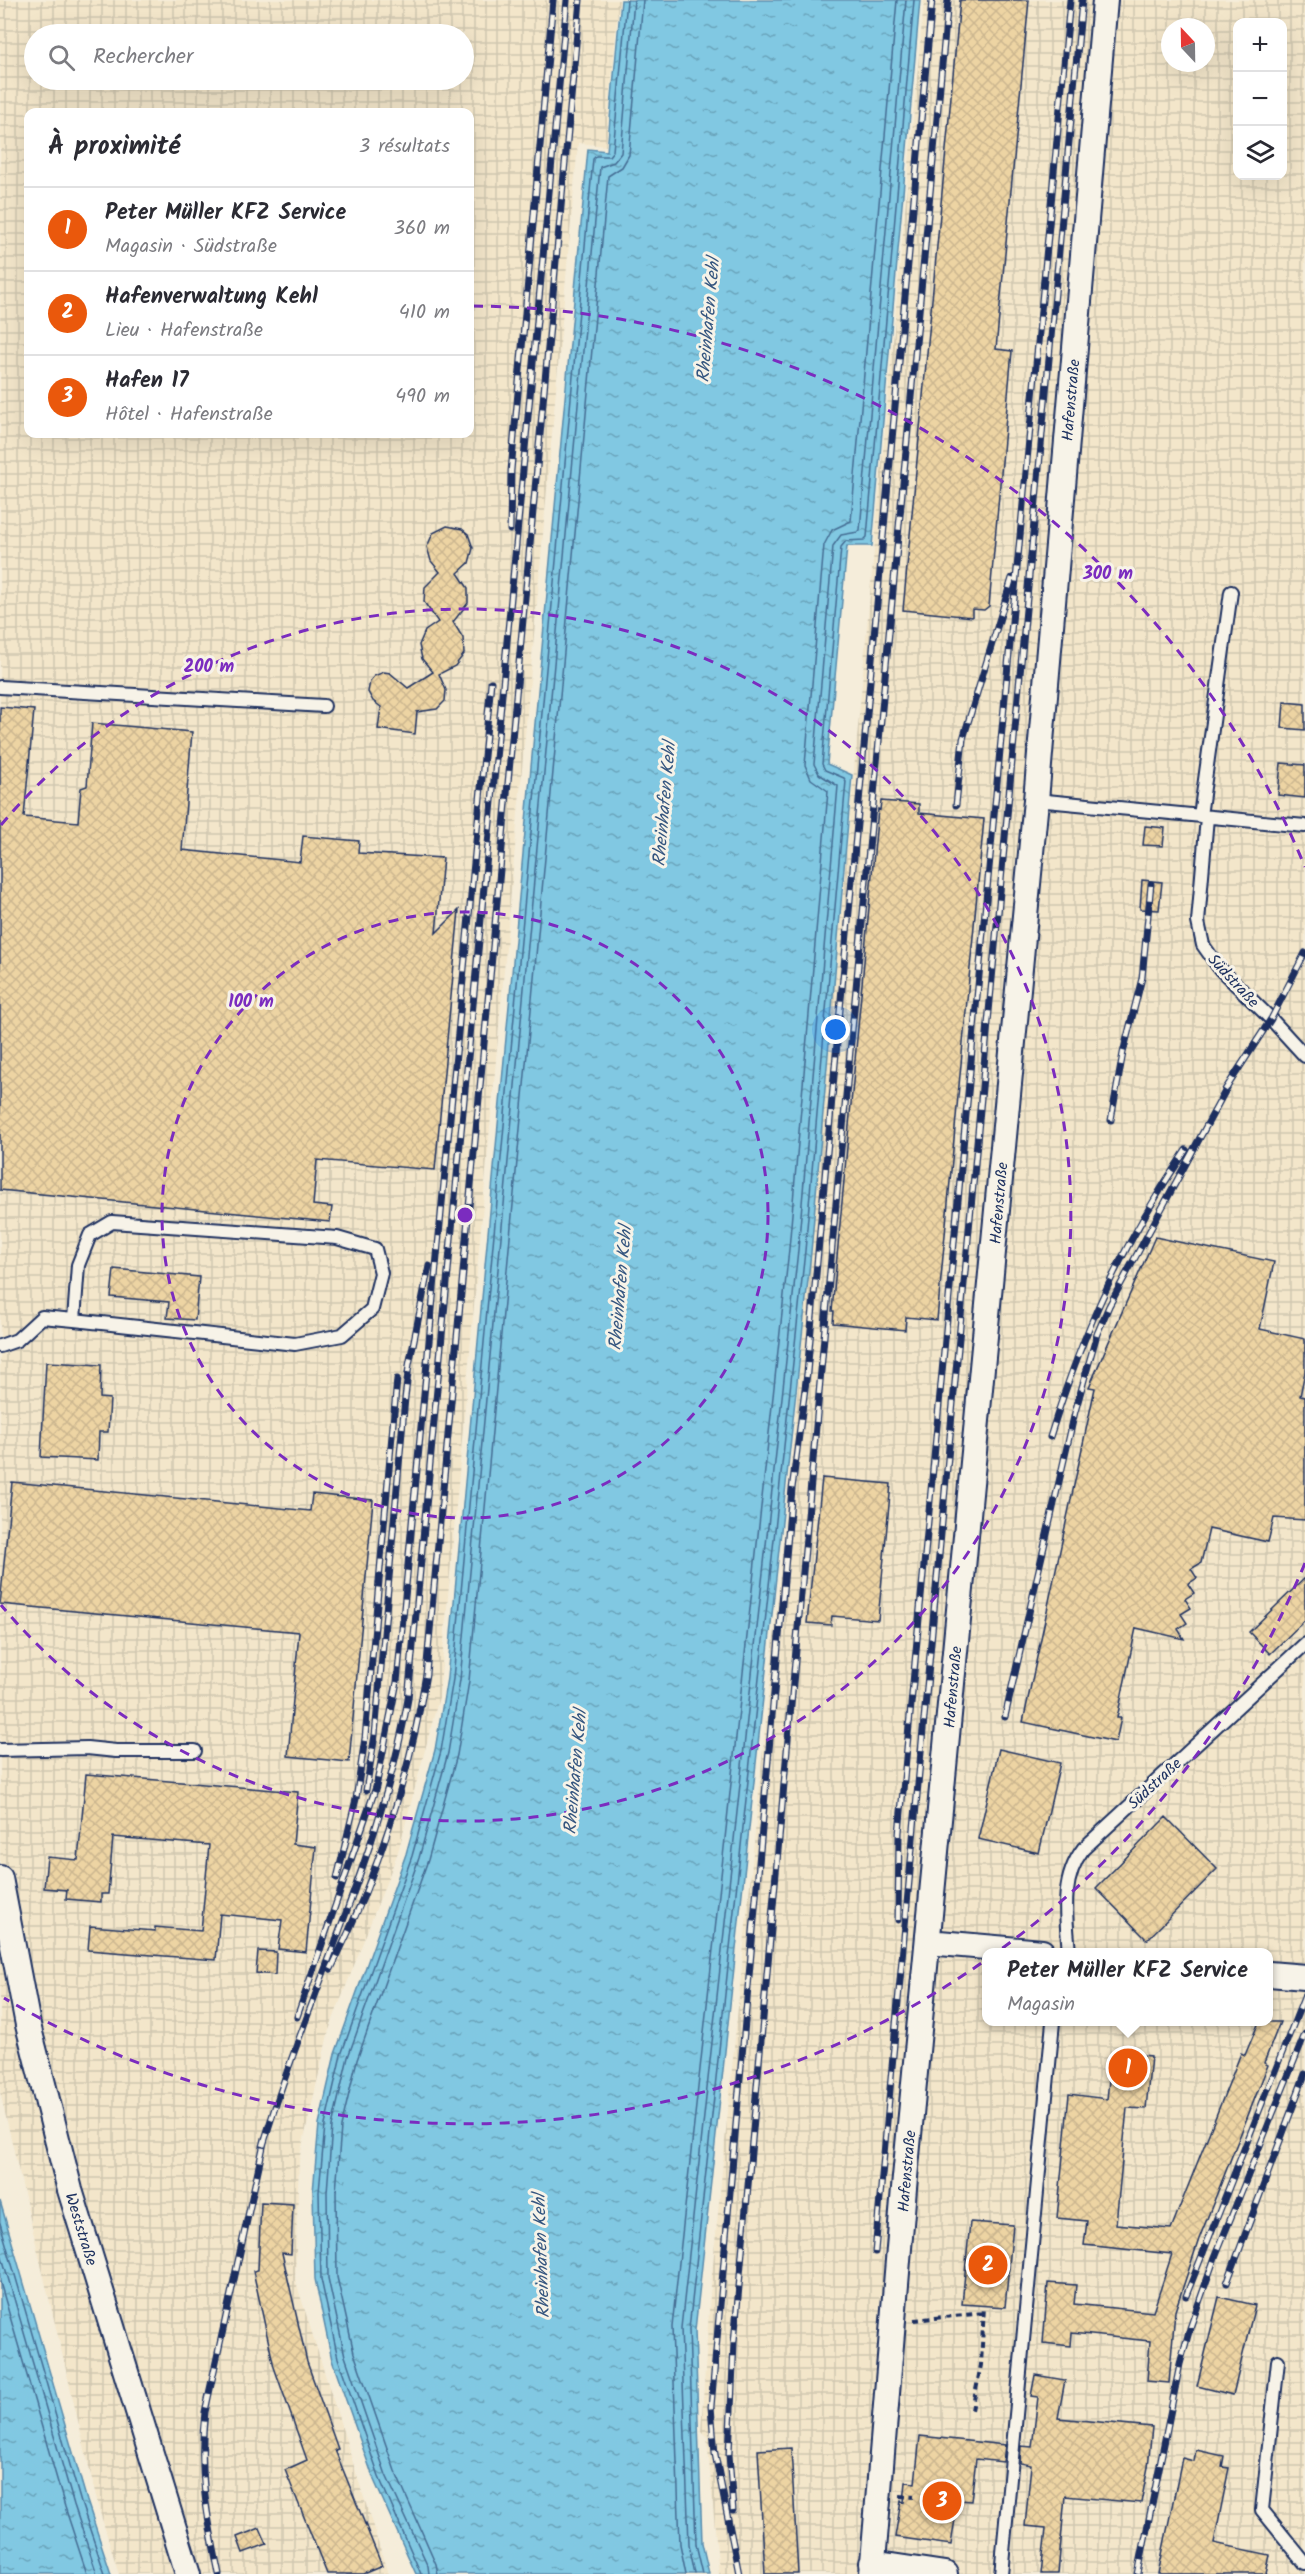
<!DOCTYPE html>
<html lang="fr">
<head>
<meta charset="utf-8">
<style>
  :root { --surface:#fff; --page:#f2f2f3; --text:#2b2b33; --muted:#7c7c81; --line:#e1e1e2; --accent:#ea580c }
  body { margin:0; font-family:Kalam,sans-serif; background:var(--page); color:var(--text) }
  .controls { position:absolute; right:18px; top:18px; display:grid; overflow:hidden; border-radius:12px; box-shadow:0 6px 24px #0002 }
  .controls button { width:54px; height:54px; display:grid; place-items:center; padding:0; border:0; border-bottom:2px solid var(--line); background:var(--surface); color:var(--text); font:30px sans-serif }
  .compass { position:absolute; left:1161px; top:18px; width:54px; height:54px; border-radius:50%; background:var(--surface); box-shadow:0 6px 24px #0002; rotate:338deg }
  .you { position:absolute; left:836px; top:1030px; width:21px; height:21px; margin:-15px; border:4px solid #fff; border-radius:50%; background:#1a73e8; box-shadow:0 0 0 9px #1a73e833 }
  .badge { display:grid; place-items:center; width:39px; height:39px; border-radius:50%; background:var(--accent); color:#fff; font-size:20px; font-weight:700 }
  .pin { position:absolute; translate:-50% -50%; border:3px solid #fff; box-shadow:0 2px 6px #0006 }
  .popup { position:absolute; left:982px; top:1948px; width:291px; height:78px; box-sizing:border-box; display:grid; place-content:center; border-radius:12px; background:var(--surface); filter:drop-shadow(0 2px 4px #0005); font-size:20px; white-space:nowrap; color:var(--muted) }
  .popup b { font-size:22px; color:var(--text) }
  .popup::after { content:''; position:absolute; left:50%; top:100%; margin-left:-12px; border:12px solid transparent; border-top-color:var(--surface) }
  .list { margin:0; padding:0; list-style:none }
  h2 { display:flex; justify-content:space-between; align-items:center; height:78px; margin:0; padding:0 24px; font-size:26px }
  h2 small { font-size:20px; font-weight:400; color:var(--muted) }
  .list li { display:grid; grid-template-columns:39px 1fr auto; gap:18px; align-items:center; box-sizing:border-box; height:84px; padding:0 24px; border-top:2px solid var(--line) }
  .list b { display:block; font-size:22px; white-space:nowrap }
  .list p { margin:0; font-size:20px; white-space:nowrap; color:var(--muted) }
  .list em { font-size:20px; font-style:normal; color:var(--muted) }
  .icon { flex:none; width:33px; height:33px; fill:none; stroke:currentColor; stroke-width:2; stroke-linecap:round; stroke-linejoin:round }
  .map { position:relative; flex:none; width:1305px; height:2574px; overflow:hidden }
  .search { position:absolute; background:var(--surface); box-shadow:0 6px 24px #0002; left:24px; top:24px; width:450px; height:66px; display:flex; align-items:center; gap:15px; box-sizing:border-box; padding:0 21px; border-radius:33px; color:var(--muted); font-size:22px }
  .panel { position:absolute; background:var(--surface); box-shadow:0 6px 24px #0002; left:24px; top:108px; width:450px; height:330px; border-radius:12px }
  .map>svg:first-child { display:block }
  .industrial { fill:url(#industrial-grid); fill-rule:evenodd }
  .water { fill:url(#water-ripples); stroke:#588bad; stroke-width:1.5 }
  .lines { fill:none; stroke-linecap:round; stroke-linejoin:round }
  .shore { stroke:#446c93; stroke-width:1.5 }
  .building { fill:url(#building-cross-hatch); stroke:#1b2f5e; stroke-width:1.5 }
  .service-casing { stroke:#1b2f5e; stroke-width:16 }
  .minor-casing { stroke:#1b2f5e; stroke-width:28 }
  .path { stroke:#1b2f5e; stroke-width:4; stroke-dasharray:6 4.5; stroke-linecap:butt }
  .service { stroke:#f7f3e8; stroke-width:12 }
  .minor { stroke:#f7f3e8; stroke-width:24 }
  .rail-casing { stroke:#1b2f5e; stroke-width:7 }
  .rail { stroke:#f7f3e8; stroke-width:4.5; stroke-dasharray:14; stroke-linecap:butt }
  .ring { fill:none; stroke:#7b2cbf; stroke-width:3; stroke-dasharray:10 8 }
  .labels { text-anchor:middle; stroke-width:6; stroke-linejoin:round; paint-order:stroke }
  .street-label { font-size:16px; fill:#1b2f5e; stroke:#f7f3e8 }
  .water-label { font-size:18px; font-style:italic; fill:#34557f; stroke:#f7f3e8 }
  .centre { fill:#7b2cbf; stroke:#f7f3e8; stroke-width:3 }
  .ring-label { font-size:18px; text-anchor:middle; font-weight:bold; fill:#7b2cbf; stroke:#f7f3e8; stroke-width:6; stroke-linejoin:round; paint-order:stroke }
</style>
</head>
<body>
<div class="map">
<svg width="1305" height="2574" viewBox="0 0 1305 2574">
  <defs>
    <pattern id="industrial-grid" width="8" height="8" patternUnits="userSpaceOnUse" patternTransform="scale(1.5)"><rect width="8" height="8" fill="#f3e6ca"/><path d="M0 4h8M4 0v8" fill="none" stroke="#d0c6b0"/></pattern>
    <pattern id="water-ripples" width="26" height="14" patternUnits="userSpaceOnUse" patternTransform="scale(1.5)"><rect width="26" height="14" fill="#81c8e2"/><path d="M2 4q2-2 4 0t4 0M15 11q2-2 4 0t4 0" fill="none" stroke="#69a3ba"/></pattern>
    <pattern id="building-cross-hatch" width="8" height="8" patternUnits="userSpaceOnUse" patternTransform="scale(1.5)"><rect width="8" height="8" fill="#edd4a3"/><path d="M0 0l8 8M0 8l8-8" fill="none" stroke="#cbb68f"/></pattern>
  </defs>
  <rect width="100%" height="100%" fill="#f5edda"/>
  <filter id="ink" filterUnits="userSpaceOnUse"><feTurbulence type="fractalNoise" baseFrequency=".0167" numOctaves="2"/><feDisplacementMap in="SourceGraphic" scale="12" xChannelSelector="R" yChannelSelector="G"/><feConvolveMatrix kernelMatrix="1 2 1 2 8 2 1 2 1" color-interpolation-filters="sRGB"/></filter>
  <g filter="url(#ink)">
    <path class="industrial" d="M0,0H619L606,146L578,143L439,1697L398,1852L329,2030L299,2160L295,2279L388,2574H119L99,2509L0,2092ZM34,34H464V80H34ZM28,112H470V434H28Z
      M924,0H1305V2574H719L707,2437L701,2431L710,2295L794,1431ZM1238,22H1282V176H1238ZM1170,27H1206V63H1170ZM987,1952H1269V2022H987Z"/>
    <path class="water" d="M621,0H920L872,546H847L827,764L852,775L811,1252L695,2330L702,2543L709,2574H416L374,2480L332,2360L315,2279L313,2192L319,2124L335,2054L406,1854L435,1750L447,1678L588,149L607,151Z
      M0,2201L87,2501L111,2574H0Z"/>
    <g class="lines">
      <path class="shore" d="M0,2223L81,2503L105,2574
        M0,2250L74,2505L97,2574
        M0,2282L65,2507L87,2574
        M421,2574L379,2477L338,2358L321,2279L319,2192L325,2125L341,2055L412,1856L441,1751L453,1679L593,159L596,156H609L613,151L627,0
        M429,2574L428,2566L386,2475L345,2356L328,2278L327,2192L332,2126L348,2057L419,1858L448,1753L460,1680L600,167L614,162L621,153L634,0
        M438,2574L436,2564L395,2471L354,2353L337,2277L336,2192L341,2127L357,2060L428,1860L457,1755L469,1681L608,176L622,167L629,155L643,0
        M686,2574L680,2544L672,2327L789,1249L828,791L811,779L805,765L824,545L832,530L851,521L897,0
        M695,2574L689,2544L681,2328L798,1250L838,786L819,774L814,764L833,546L841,535L858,532L860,530L906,0
        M703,2574L696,2544L689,2329L805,1251L846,781L844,778L825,770L822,764L841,547L846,541L864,540L867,537L914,0"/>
    </g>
    <path class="building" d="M960,0H1029L996,349L1012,351L989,606L984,610L972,609V617L903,610Z
      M447,526L462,529L468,534L473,548L469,563L458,573L468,588V603L453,622L463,638L464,654L455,666L439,674L446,690L445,701L437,709L417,712L415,734L378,729L381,707L373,701L368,692L370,681L374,676L384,672L390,673L408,688L433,672L422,659L419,645L425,631L438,622L424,602L425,587L440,572L431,561L427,547L433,533Z
      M1284,702L1305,704V730L1282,728Z
      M0,707L34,710L24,817L78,822L81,788L87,786L92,723L192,732L182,850L300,862L303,836L359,841L358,853L443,858L436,933L459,910L435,1170L317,1160L313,1205L332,1207L330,1222L0,1190Z
      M1281,763L1305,765V798L1278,795Z
      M881,801L919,804V813L984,819L937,1320L906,1317L905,1330L833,1323L834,1311H832L878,809L880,810Z
      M1145,826L1165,828L1163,846L1143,845Z
      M1142,880L1162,882L1159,910L1140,909Z
      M1155,1237L1274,1262L1260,1329L1305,1339V1372L1300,1396L1305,1397V1520L1274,1518L1268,1542L1209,1529L1201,1563L1191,1569L1197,1578L1188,1584L1194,1593L1185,1599L1191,1608L1181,1614L1187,1623L1178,1629L1184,1639L1136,1628L1117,1718H1121L1116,1742L1023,1722L1095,1388L1089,1387Z
      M114,1269L199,1277L195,1320L167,1318L169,1302L111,1297Z
      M46,1362L101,1365L100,1398L110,1399L108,1432H99L98,1460L41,1457Z
      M822,1478L891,1484L878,1620L832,1616L831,1625L807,1623Z
      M12,1482L310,1511L312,1494L373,1500L349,1762L288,1756L299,1632L0,1604Z
      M1305,1578V1620L1270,1654L1249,1632Z
      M999,1749L1060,1763L1039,1853L978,1839Z
      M86,1774L298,1792L293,1844L316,1847L306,1952L278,1949L282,1920L220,1914L216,1960L88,1950L90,1926L155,1931V1927L201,1931L209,1845L113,1837L108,1894H101V1902L66,1899L67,1890L44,1888L47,1857L78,1860Z
      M1166,1817L1217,1869L1147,1940L1096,1888Z
      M258,1951L276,1952L275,1975L256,1973Z
      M1259,2022H1280L1264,2063L1268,2065L1199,2239L1175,2311L1169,2383L1147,2381L1150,2341L1072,2333L1071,2346L1043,2343L1048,2283L1076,2285L1074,2304L1153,2312L1172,2254L1084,2245L1087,2221L1057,2218L1069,2094L1107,2099L1112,2052L1151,2056L1146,2109L1127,2108L1116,2224L1171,2229L1241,2053L1245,2055Z
      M261,2202L293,2204L291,2254L282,2253L307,2362L338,2449L335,2450L382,2566L363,2574H327L285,2470L307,2460L274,2367L253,2271L258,2270Z
      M970,2222L1013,2225L1005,2307L962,2304Z
      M1219,2297L1255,2305L1233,2395L1197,2386Z
      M1035,2375L1065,2380L1058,2418L1152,2427L1148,2467L1141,2503L1065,2496L1058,2574H1041L1046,2528L1025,2526L1031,2465L1020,2463L1021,2446L1032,2447L1038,2397L1031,2396Z
      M920,2436L1005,2445L1003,2462L976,2459L971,2501L958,2500L951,2545L895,2537L901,2501L904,2502L906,2482L915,2483Z
      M791,2448L798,2574H765L758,2450Z
      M1196,2450L1224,2456L1222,2467L1229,2468L1214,2543L1270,2555L1266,2574H1158L1182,2458L1194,2461Z
      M260,2528L267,2544L243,2553L237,2537Z"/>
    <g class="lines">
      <g class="service-casing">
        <path id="service" d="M0,687L324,706
          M1036,800L1305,826
          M1200,816L1231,592
          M1207,817L1198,922L1203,945L1220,969L1271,1019L1305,1056
          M0,1346L17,1340L42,1317L74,1320L295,1344L342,1335L372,1309L381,1273L375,1249L337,1238L112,1222L90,1235L78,1265L74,1320
          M0,1750L87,1748L116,1751H195
          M1069,1952C1066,1916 1060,1880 1083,1849L1305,1644
          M1278,2361L1262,2510L1305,2563
          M1001,2574L1053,2022"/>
      </g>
      <g class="minor-casing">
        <path id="minor" d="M0,1878L28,2025L70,2190L188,2574
          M928,1942L1042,1952
          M1269,1974L1305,1977
          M872,2563L945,2574
          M872,2574L904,2188L1036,800L1105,0"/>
      </g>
      <path class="path" d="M914,2320L984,2313
        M972,2410L981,2365L984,2306
        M900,2496L914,2497"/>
      <use href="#service" class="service"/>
      <use href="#minor" class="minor"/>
      <g class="rail-casing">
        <path id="rail" d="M510,530L511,471L553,0
          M956,805L963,739L1012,578
          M1225,1090L1271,1019L1305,953
          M1111,1120L1123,1053L1142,978L1151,884
          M1050,1437C1084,1328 1122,1245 1186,1150
          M1005,1717L1075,1412L1097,1334L1109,1306L1229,1084
          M366,1790L375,1735L405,1398L409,1365L429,1266
          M337,1878L356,1799L365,1738L397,1379
          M898,1920L899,1833L1070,0
          M331,1969C378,1873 409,1780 426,1674L580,0
          M297,2017L376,1787L397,1682L491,682
          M263,2146C307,1996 381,1854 408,1699L567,0
          M875,2252L1082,0
          M1227,2283L1305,2074
          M1186,2296L1305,1995
          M733,2510L729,2454L734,2342L837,1192L948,0
          M219,2574C207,2516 198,2472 205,2412L265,2138
          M739,2574L715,2454L711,2407L792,1489L807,1373L932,0
          M1138,2574L1180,2364L1190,2328L1215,2257L1305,2034"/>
      </g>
      <use href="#rail" class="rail"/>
    </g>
  </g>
  <g class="ring">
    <circle cx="465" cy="1215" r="303"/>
    <path d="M1 825A606 606 0 1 1 1 1605"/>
    <path d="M1305 1563A909 909 0 0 1 4 1998M473 306A909 909 0 0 1 1305 867"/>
  </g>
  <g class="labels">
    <g class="street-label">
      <text transform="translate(1070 400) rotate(-85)" y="6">Hafenstraße</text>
      <text transform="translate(1234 980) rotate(47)" y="6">Südstraße</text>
      <text transform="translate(998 1203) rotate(-85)" y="6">Hafenstraße</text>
      <text transform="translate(952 1687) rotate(-85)" y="6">Hafenstraße</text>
      <text transform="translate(1154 1783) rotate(-43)" y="6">Südstraße</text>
      <text transform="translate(906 2171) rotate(-85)" y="6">Hafenstraße</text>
      <text transform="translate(82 2229) rotate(73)" y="6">Weststraße</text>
    </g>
    <g class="water-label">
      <text transform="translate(708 320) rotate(-85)" y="6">Rheinhafen Kehl</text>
      <text transform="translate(664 804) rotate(-85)" y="6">Rheinhafen Kehl</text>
      <text transform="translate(620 1288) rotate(-85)" y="6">Rheinhafen Kehl</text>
      <text transform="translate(575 1772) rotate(-85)" y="6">Rheinhafen Kehl</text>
      <text transform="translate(541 2256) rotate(-92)" y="6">Rheinhafen Kehl</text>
    </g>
  </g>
  <circle cx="465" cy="1215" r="9" class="centre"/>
  <g class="ring-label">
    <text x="1108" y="579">300 m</text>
    <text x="209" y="672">200 m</text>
    <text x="251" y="1007">100 m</text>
  </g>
</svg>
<div class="controls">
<button>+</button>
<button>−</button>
<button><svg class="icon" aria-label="layers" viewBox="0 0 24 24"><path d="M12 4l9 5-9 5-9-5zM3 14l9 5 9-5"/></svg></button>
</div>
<svg class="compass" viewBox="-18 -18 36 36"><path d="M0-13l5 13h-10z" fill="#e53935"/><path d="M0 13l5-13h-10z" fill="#7c7c81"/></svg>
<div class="you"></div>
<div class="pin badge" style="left:1128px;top:2068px">1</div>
<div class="popup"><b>Peter Müller KFZ Service</b>Magasin</div>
<div class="pin badge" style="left:988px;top:2265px">2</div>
<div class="pin badge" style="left:942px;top:2501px">3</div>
<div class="search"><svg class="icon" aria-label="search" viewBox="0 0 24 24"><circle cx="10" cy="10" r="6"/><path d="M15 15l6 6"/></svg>Rechercher</div>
<section class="panel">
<h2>À proximité<small>3 résultats</small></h2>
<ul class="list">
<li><span class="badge">1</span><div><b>Peter Müller KFZ Service</b><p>Magasin · Südstraße</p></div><em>360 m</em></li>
<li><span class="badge">2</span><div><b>Hafenverwaltung Kehl</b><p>Lieu · Hafenstraße</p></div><em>410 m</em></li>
<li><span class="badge">3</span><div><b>Hafen 17</b><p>Hôtel · Hafenstraße</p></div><em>490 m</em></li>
</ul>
</section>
</div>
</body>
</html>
